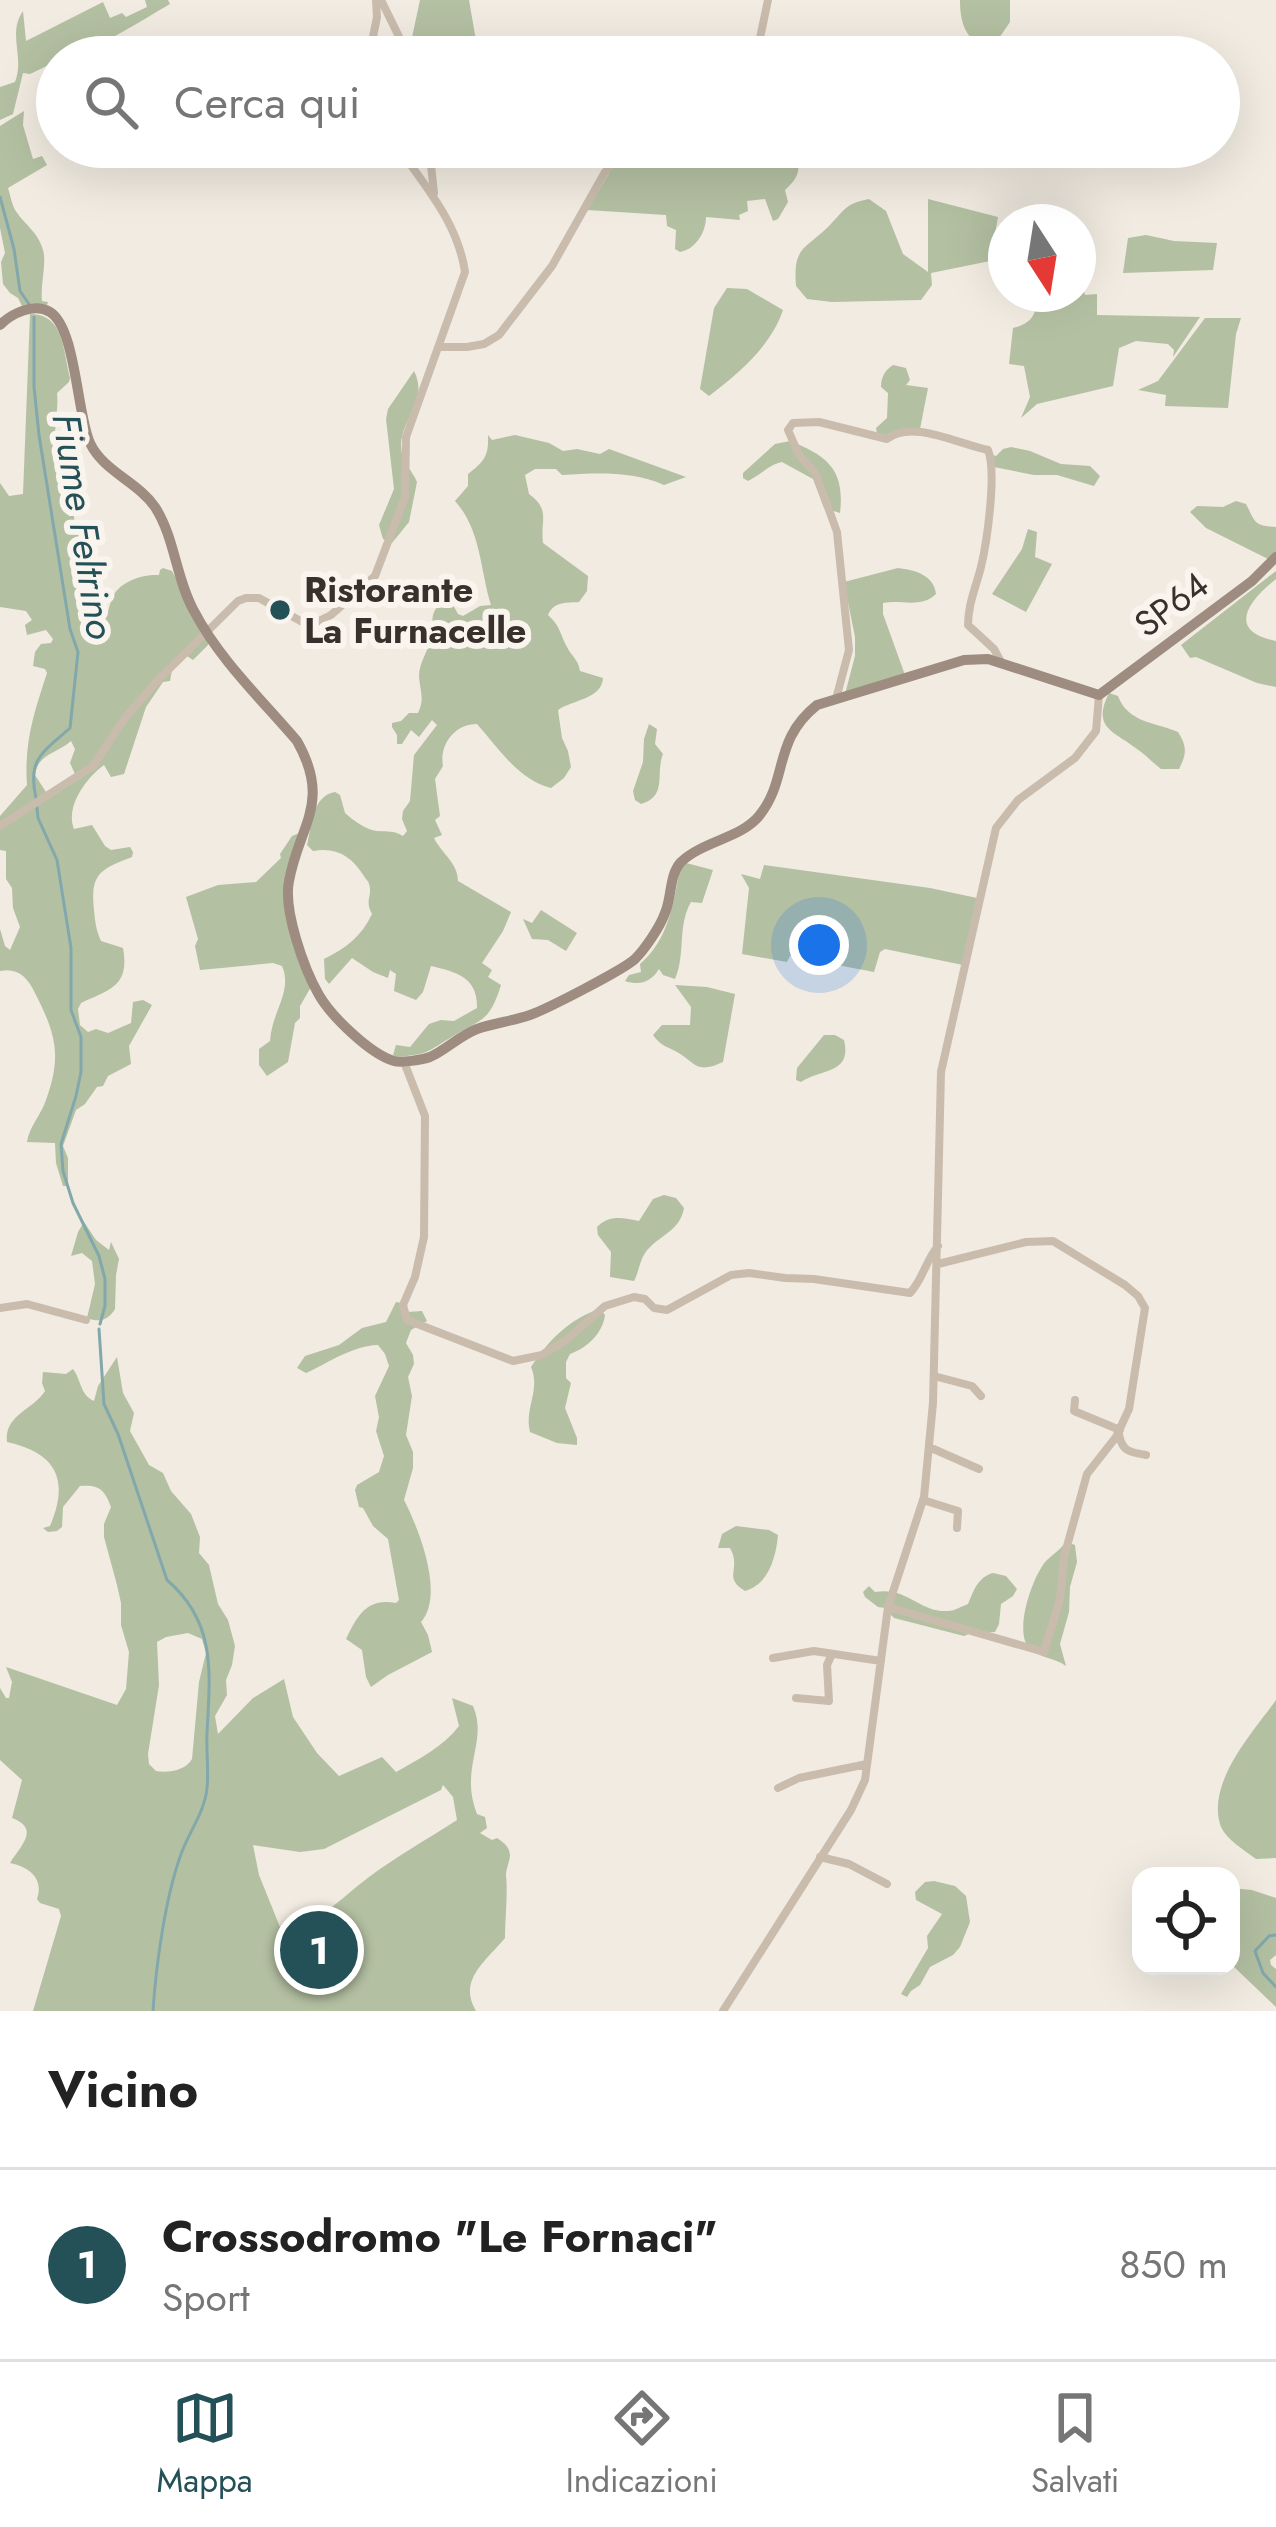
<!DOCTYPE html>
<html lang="it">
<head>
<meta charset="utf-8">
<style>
  :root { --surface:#fff; --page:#f6f6f6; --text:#222; --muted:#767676; --line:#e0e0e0; --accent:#245057 }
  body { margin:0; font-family:Jost,sans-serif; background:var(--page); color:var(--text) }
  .controls { position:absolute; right:36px; bottom:36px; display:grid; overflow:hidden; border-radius:24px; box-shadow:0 12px 48px #0002 }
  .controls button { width:108px; height:108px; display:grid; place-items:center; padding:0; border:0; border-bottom:3px solid var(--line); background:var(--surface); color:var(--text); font:60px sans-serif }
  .compass { position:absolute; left:988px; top:204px; width:108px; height:108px; border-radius:50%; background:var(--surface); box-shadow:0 12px 48px #0002; rotate:168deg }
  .you { position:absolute; left:819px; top:945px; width:42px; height:42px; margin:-30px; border:9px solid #fff; border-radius:50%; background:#1a73e8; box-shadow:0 0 0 18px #1a73e833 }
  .badge { display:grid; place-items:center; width:78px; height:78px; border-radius:50%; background:var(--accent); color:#fff; font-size:39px; font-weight:700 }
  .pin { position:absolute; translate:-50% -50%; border:6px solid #fff; box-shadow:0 3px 12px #0006 }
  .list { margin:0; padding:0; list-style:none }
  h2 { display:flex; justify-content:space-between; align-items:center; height:156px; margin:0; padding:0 48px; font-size:51px }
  h2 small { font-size:39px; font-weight:400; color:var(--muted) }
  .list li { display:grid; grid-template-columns:78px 1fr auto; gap:36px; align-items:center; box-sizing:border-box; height:192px; padding:0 48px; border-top:3px solid var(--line) }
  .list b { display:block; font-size:45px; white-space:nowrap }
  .list p { margin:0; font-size:39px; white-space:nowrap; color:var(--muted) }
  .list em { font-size:39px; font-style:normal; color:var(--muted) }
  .icon { flex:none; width:66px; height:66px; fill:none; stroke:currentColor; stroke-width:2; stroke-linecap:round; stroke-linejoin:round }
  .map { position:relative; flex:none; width:1276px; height:2011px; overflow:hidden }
  .search { position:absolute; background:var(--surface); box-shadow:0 12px 48px #0002; left:36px; right:36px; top:36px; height:132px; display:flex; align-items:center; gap:30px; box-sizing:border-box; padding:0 42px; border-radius:66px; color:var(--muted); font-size:45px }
  .sheet { height:348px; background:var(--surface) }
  nav { display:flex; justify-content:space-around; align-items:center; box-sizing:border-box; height:168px; border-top:3px solid var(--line); background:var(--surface); font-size:33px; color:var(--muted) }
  nav a { display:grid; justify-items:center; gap:6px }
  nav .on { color:var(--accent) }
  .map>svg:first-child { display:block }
  .green { fill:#b4c0a2; fill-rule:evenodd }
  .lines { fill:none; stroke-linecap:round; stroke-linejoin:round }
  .stream { stroke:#82a8ac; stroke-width:3 }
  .street { stroke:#c9bcad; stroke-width:8 }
  .secondary { stroke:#9d8c7f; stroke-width:10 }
  .poi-dot { fill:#245057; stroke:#f9f4ed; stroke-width:4.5 }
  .labels { text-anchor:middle; stroke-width:12; stroke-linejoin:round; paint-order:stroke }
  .poi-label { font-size:36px; font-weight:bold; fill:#38302b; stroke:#f9f4ed; text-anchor:start }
  .street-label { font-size:36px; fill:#38302b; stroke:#f9f4ed }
  .water-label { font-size:39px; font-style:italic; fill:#245057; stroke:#f9f4ed }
</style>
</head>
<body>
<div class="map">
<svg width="1276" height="2011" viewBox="0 0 1276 2011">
  <rect width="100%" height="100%" fill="#f1ebe1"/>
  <path class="green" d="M145,0H168L170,4C142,20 88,56 57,57V61L30,74L23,73L13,114L0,120V87L15,82C25,57 7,34 23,11L26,41L103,2L110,18L122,13L126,17L147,7Z
    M420,0H469L478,52L498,53L507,57H415L411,42Z
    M960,0H1010V22L995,44L983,47C964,37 960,20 960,0Z
    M24,111L23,125L33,159L42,156L47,165L8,188C10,194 11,201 14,208C23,224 38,231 43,250C47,264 40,284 42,301L48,302L47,305L22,306L18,298L10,293L3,284L1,262L5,253L0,228V126Z
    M634,147H732L728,162L798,158C800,173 797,179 785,190L788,202L778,219L773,221L765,199L747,201L748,211L739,215L740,220L706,217C706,232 696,249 680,252L675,249L676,230L667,226L666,215L587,210L613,167Z
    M869,199L886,211L903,254L928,272V199L998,217L990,261L931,273L932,285L921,300L832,302L807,299L796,286C793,247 804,250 828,227C845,210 844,204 869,199Z
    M1146,235L1174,241L1217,243L1213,270L1123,273L1128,238Z
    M1078,267L1085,295L1097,294V315L1200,317L1173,357L1174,350L1168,344L1136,341L1119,348L1113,386L1037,404L1021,418L1030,397L1024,366L1009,364L1013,328C1034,323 1036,313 1038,294H1078Z
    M727,288L747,289L783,310C771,346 738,374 709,396L700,389L714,308Z
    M30,314C64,314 63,350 70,378L69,382L57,393C59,410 53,425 56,442C58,452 59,463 61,472C65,492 77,510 74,530L78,533C83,547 89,560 90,574C93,594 87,606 101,624C110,613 108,607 113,596C121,581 143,574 159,575L160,570L163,568L172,571L209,640L208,645L193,660L187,656L173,664L170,681L163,682L146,707L124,774L111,777L104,765C86,778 65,807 74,829L92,825L105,846L111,850L130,847L133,852L132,857C100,869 90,874 94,910C95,921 96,930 101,941L123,948C130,987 109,990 81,1003L78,1009L80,1025L88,1032L96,1029L108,1033L131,1023L133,1002L143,1000L152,1005L129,1046L131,1064L108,1076L103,1086L97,1087L85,1104L76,1110L63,1146L68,1158V1186H63L56,1163L55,1143L27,1142C29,1127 41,1115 46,1100C62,1056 56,1034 35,993C28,978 18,967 0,971V929L5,946L10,950L20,927L13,908L12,888L6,879V851L0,850V816L27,785C24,742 34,713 47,673L45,669L33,666L35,652L41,644L51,643L53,639L46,630L27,635L25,625L32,620L26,611L0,607V483L9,496L23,494ZM71,741L75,749L70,763L75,774L46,792L35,775C38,753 57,754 71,741Z
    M1205,318H1241L1236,334L1228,408L1165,406L1166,395L1138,390L1158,381Z
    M893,365L906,368L910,380L906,385L928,388L920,429L907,428L885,437L877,434L876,428L887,418L888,393L881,387C881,377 885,370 893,365Z
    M414,371C429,400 401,419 401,446C401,461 412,470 417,482L409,522L392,543L383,539L379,525L394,489L386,419L388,409Z
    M488,435L492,440L515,435L549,443L563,451L577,449L600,454L609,449L686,477L664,485C632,471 597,473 562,475L556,469H535L525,475L529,494C551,510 540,520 543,543L588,576L587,591L579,602C566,603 554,601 548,615C561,627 559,632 567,647C572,657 578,659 580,671L603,678C602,699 572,700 558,710L562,738L568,751L571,767L564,778L551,788C519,780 498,748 477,724C455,724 439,744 443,766L435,779L440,816L435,820L442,835L434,838C442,854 458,863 458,881L511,912L503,931L482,963L492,970L488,977L501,985C489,1024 480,1019 450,1038C424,1054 427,1054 396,1057L393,1055L396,1045L410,1047L429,1024L441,1020L454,1021L477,1008C478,977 456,972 431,966L423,992L416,1000L394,991L396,974L390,970L388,978L373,972L352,958L329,984L325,979L324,959C345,949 362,936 372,914C364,899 373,897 369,884C369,881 365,879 364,876C351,856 337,847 313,851L307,845C312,825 312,796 335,792L340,795L345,813C353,820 366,830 377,831C389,832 392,830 403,836L407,831L402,819L403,811L410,801L414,755L437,725L432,720L419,737L411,730L402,744H397V735L392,727V723L401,721L409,713H418C425,699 420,691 419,676C419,663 428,651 431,639C434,630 430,618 435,610C440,602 444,604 452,603L458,614L463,616L480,606L491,605C480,569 481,530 455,501L468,486V474C484,462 489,456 488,435Z
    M790,441C828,456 845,470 840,513L824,508L813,479L782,462C768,465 761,475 748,481L743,478V473L775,444Z
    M1011,447L1030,451L1061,464L1090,466L1100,476L1094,486L1057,475H1034L989,466L986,453L996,456L1003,449Z
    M1236,501L1246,504C1255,521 1253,526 1276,527V556L1272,561L1206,528L1190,512L1197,506L1223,507Z
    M1028,529L1037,532L1035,557L1052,564L1026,612L992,594L1022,549Z
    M898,568C915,570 934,575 936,594C920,609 901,599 883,603V614L905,675L845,694L855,656V637L844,582Z
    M1276,571V579C1248,601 1226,631 1276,641V687L1257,683L1196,657L1190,658L1181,645Z
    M1109,693L1118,696C1128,723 1155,722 1178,732C1187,746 1187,754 1179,769H1161C1153,763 1146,755 1137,749C1115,731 1091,729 1109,693Z
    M649,724L657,729L655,744L663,754C655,774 668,796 641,804L635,800L633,791L643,762L644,739Z
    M302,832L285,876L311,987L300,1006V1018L295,1023L288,1062L267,1076L259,1065V1049L270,1041C272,1011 293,991 282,966L273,963L200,970L195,946L198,939L186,897L218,885L256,882L281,858L280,854L292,836Z
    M686,863L713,870L702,903L691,902C677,926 686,954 675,979L663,975L659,969C651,982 640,986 625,981L629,975L641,972L640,964C669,939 673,904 680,869Z
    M764,865L930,888L977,898L963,965L885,949L880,952L874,972L790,956L787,962L742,954L749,888L741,874L760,879Z
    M541,910L577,933L566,951L548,940L532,939L523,919L532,923Z
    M675,985L707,987L735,994L723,1062C696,1074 697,1064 677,1052C666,1046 661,1046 653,1035L662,1025H690L691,1007Z
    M824,1035H835L844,1040C852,1074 823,1068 801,1082L796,1080L797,1068Z
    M664,1195L676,1198L684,1208C680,1232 658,1235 645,1253C639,1262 639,1272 634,1281L610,1277L611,1252L598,1235L597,1227C609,1214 624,1218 639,1221L653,1199Z
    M84,1222L96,1240L109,1250L111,1242L119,1259L116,1275L115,1309C108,1320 100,1323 87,1318L95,1284L92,1261L82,1253L71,1256L78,1232Z
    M396,1302L402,1303L407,1312L422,1311L427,1321L411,1330L406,1343L413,1355L414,1364L408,1377L412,1396L406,1435L413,1452V1468L404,1500C419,1529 445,1595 421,1622L428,1635L432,1652L388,1675L371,1687L366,1677L362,1650L346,1639C357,1616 367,1597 396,1603L399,1600L388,1539L373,1526L363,1508L359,1507L355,1490L357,1485L379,1472L384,1456L376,1431L379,1417L375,1396L389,1366L385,1354L378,1345C352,1346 330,1362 306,1373L297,1368L305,1356L339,1345L362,1328L386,1322Z
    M600,1309L605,1315C603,1333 587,1348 570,1354L566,1362V1378L571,1383L565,1408L577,1438V1445L557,1443L530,1432C524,1408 541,1390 531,1367C548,1341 570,1318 600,1309Z
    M117,1357L123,1393L134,1413L130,1431L149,1465L163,1473L171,1491L191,1514L200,1537L199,1553L209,1565L218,1604L228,1620L235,1646L232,1665L226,1680L227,1695L215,1716L218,1734L253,1698L284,1679L293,1717L317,1753L339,1776L382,1757L396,1772C419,1759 443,1747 459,1726L452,1698L473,1706C485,1734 470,1756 471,1785C471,1795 474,1806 477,1814L485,1817L487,1828L480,1833L492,1840L497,1838C504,1843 509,1846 510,1855C510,1861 506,1868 506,1875C508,1895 505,1917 505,1938C487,1960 457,1980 476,2011H33L61,1916L59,1909L40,1903L37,1899C44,1879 30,1867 10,1863C20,1846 41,1829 12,1818L22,1780L0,1760V1688L6,1698H9L12,1682L6,1667L117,1705L126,1689L129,1652L121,1625V1603L117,1585L104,1537V1524L111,1507C105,1490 99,1484 80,1486L63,1507L62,1527L57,1531L48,1532L43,1528L50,1526C70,1479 56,1453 7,1442C4,1415 33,1410 45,1391L42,1383L43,1372L66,1374L73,1369C81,1379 80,1395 94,1401L98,1386ZM188,1633L202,1639L206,1653L199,1682L192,1759C185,1771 168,1773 156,1771L149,1764L148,1754L159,1685L157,1642L166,1637ZM443,1785L453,1797L457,1820C428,1839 397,1856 369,1877C340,1899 318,1924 282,1932L259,1875L253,1845L300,1852L324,1849L441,1790Z
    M736,1526L769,1530L778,1535C776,1557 769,1584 745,1591C722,1577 742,1569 730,1548H718L722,1534Z
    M1066,1542L1075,1545L1077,1562L1070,1587L1069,1612L1060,1644L1066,1666C1055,1658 1041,1658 1031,1650C1012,1635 1032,1577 1046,1561C1052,1555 1060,1550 1066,1542Z
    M993,1573L1006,1576L1017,1589L1013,1596L1001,1604L999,1624L995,1632L971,1633L964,1636L894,1618L885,1608L878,1607L865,1597L863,1592L869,1586L875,1592C907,1586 920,1613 948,1611C955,1611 962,1606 968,1604C974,1590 978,1577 993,1573Z
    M1276,1700V1858L1256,1859C1244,1850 1227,1840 1221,1827C1205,1784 1253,1732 1276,1700Z
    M934,1881L955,1886L966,1896L970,1922L960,1947L953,1955L930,1967L920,1985L911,1991L907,1997L901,1994L928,1948L927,1936L942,1914L916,1900L915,1892L925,1882Z
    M1231,1888L1252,1890L1276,1898V1955L1270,1960L1271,1965L1276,1969V2007L1231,1964Z"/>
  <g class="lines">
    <path class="stream" d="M0,197L14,249L20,291L29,304
      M34,317V387L39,435L70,629L78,652L70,728C43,752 27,759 36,798
      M37,808L38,818L57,860L71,948V1010L81,1037V1072L76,1096L61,1144L63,1171L73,1203L99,1256L105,1279V1306L100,1324
      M99,1329L104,1404L118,1434L167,1580C217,1623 210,1673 207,1733C206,1751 209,1771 207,1788C205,1812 187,1835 180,1857C165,1900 156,1965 153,2011
      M1276,1935L1269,1936L1255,1951L1263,1973L1276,1987"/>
    <path class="street" d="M381,0L409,57
      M369,57L377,17L376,0
      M756,57L768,0
      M429,147L434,193
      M440,347H467L484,344L499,335L552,266L605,172L630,147
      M836,699L849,650L837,532L816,474L799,455L788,430L793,423L819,422L887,439C911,419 958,444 988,450C997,472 987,542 981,567C976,587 968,604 968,625L994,649L1001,662
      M0,826L93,766L124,719L158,680L238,601L246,598H259L306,624L315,623L331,615L375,576L405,497L406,437L465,272C458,223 425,186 398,147
      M404,1062L425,1116L424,1237L415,1277L403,1305L407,1320L513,1361L542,1355L566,1340L605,1306L634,1297L645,1299L654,1308L667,1310L731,1275L749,1273L785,1278L814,1279L910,1293C923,1279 926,1260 938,1246
      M0,1308L27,1304L86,1320
      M934,1376L972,1386L981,1396
      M1075,1400L1074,1411L1120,1430
      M1119,1434C1122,1452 1130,1452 1146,1455
      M929,1447L979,1469
      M923,1500L958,1511L957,1528
      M888,1607L1044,1652L1060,1599L1064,1557L1087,1474L1116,1437L1129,1409L1145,1308L1138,1296L1125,1285L1053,1241L1026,1242L938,1264
      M773,1658L814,1651L881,1661
      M796,1698L829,1701L827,1665L832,1654
      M778,1788L799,1778L867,1764
      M820,1857L849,1864L887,1884
      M723,2011L851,1810L865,1780L888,1607L924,1497L933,1403L941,1072L996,828L1018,800L1075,758L1096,731L1099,695"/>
    <path class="secondary" d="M0,325C11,314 34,302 50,312C76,328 77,415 90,443C103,471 138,482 155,507C175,538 176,579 194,611C219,659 262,700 297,741C332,803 299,825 289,881C283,910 304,969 319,995C331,1016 370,1054 394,1061C401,1063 422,1060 430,1057C446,1050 459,1036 477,1029C494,1023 513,1021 530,1015C547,1009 623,970 635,959C645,949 660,927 665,913C672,897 669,875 681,862C703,841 741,838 759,816C789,779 772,741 817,705L964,660L988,659L1099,695L1252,581L1276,557"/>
  </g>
  <circle class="poi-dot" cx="280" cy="610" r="12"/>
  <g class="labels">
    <g class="poi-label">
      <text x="304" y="602">Ristorante<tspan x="304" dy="41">La Furnacelle</tspan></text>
    </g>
    <g class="street-label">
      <text transform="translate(1171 604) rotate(-37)" y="13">SP64</text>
    </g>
    <g class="water-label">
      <text transform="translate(84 526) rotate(81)" y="14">Fiume Feltrino</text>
    </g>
  </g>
</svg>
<div class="controls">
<button><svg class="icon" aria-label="locate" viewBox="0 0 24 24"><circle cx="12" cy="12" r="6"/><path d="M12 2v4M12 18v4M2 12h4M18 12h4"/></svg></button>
</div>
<svg class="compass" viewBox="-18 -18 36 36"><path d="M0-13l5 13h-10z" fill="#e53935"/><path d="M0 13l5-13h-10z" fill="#767676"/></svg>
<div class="you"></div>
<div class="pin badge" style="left:319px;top:1950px">1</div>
<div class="search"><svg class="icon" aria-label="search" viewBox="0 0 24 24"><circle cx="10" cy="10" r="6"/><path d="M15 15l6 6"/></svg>Cerca qui</div>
</div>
<section class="sheet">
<h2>Vicino<small></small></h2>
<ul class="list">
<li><span class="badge">1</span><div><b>Crossodromo &quot;Le Fornaci&quot;</b><p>Sport</p></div><em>850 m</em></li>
</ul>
</section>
<nav>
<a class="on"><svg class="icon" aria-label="map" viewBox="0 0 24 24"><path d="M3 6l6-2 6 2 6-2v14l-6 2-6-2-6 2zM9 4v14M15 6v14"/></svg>Mappa</a>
<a><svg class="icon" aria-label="directions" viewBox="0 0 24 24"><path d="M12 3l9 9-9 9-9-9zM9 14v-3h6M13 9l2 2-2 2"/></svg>Indicazioni</a>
<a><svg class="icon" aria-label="saved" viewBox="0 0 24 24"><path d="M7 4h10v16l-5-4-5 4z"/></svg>Salvati</a>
</nav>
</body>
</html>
